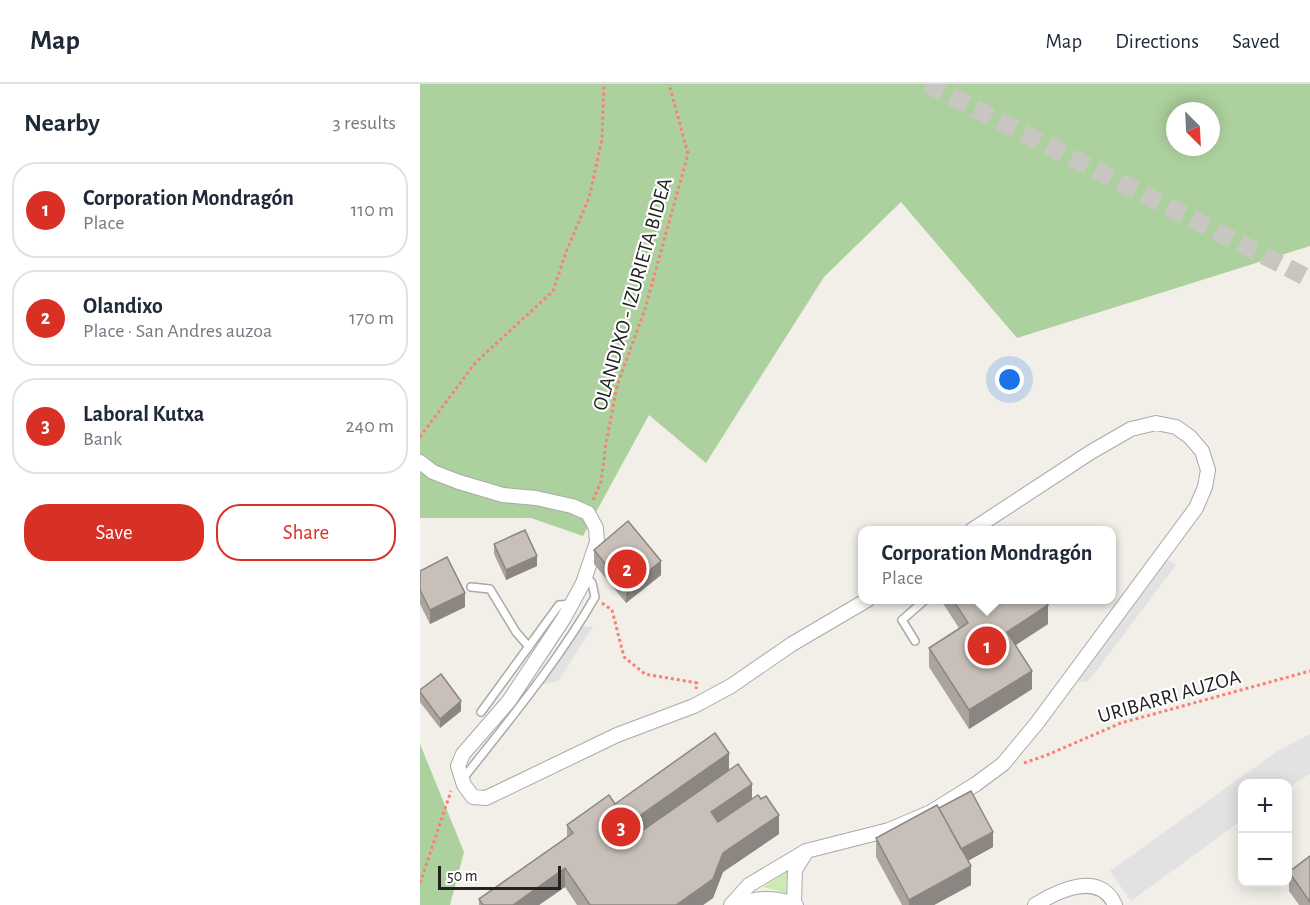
<!DOCTYPE html>
<html lang="en">
<head>
<meta charset="utf-8">
<style>
  :root { --surface:#fff; --page:#f6f6f7; --text:#1f2937; --muted:#747a83; --line:#e0e1e3; --accent:#d93025 }
  body { margin:0; font-family:"Alegreya Sans",sans-serif; background:var(--page); color:var(--text) }
  .controls { position:absolute; right:18px; bottom:18px; display:grid; overflow:hidden; border-radius:12px; box-shadow:0 3px 15px #0003 }
  .controls button { width:54px; height:54px; display:grid; place-items:center; padding:0; border:0; border-bottom:2px solid var(--line); background:var(--surface); color:var(--text); font:30px sans-serif }
  .compass { position:absolute; left:746px; top:18px; width:54px; height:54px; border-radius:50%; background:var(--surface); box-shadow:0 3px 15px #0003; rotate:156deg }
  .scale { position:absolute; left:18px; bottom:15px; width:123px; box-sizing:border-box; padding-left:6px; border:3px solid #222; border-top:0; font-size:16px; line-height:21px; white-space:nowrap; color:#222; -webkit-text-stroke:4px #fff; paint-order:stroke }
  .you { position:absolute; left:590px; top:296px; width:21px; height:21px; margin:-15px; border:4px solid #fff; border-radius:50%; background:#1a73e8; box-shadow:0 0 0 9px #1a73e833 }
  .badge { display:grid; place-items:center; width:39px; height:39px; border-radius:50%; background:var(--accent); color:#fff; font-size:20px; font-weight:700 }
  .pin { position:absolute; translate:-50% -50%; border:3px solid #fff; box-shadow:0 2px 6px #0006 }
  .popup { position:absolute; left:438px; top:442px; width:258px; height:78px; box-sizing:border-box; display:grid; place-content:center; border-radius:12px; background:var(--surface); filter:drop-shadow(0 2px 4px #0005); font-size:20px; white-space:nowrap; color:var(--muted) }
  .popup b { font-size:22px; color:var(--text) }
  .popup::after { content:''; position:absolute; left:50%; top:100%; margin-left:-12px; border:12px solid transparent; border-top-color:var(--surface) }
  .list { margin:0; padding:0; list-style:none }
  h2 { display:flex; justify-content:space-between; align-items:center; height:78px; margin:0; padding:0 24px; font-size:26px }
  h2 small { font-size:20px; font-weight:400; color:var(--muted) }
  .list li { display:grid; grid-template-columns:39px 1fr auto; gap:18px; align-items:center; box-sizing:border-box; height:96px; margin:0 12px 12px; padding:0 12px; border:2px solid var(--line); border-radius:24px }
  .list b { display:block; font-size:22px; white-space:nowrap }
  .list p { margin:0; font-size:20px; white-space:nowrap; color:var(--muted) }
  .list em { font-size:20px; font-style:normal; color:var(--muted) }
  .actions { display:flex; gap:12px; padding:18px 24px }
  .actions a { flex:1; padding:14px 0; border:2px solid var(--accent); border-radius:24px; text-align:center; font-size:21px; color:var(--accent) }
  .actions .main { background:var(--accent); color:#fff }
  .map { position:relative; flex:none; width:890px; height:821px; overflow:hidden }
  header { display:flex; align-items:center; gap:36px; box-sizing:border-box; height:84px; padding:0 30px; background:var(--surface); border-bottom:2px solid var(--line) }
  header strong { font-size:28px }
  nav { display:flex; gap:33px; margin-inline-start:auto; font-size:21px }
  main { display:flex }
  aside { flex:1; background:var(--surface) }
  .map>svg:first-child { display:block }
  .grass { fill:#cdebb0 }
  .forest { fill:#add19e; fill-rule:evenodd }
  .parking { fill:#e2e2e2 }
  .lines { fill:none; stroke-linecap:round; stroke-linejoin:round }
  .secondary-tunnel { stroke:#c8c6c1; stroke-width:18; stroke-dasharray:18 9; stroke-linecap:butt }
  .lane-casing { stroke:#a9a9a9; stroke-width:10 }
  .street-casing { stroke:#a9a9a9; stroke-width:16 }
  .path { stroke:#fa8072; stroke-width:3; stroke-dasharray:3 3; stroke-linecap:butt }
  .lane { stroke:#fff; stroke-width:7 }
  .street { stroke:#fff; stroke-width:14 }
  .wall { fill:#aba49e }
  .shaded-wall { fill:#8b8681 }
  .building { fill:#c7bfb8; stroke:#8b8681; stroke-width:1.5 }
  .labels { text-anchor:middle; stroke-width:4.5; stroke-linejoin:round; paint-order:stroke }
  .street-label { font-size:21px; fill:#222; stroke:#fff }
</style>
</head>
<body>
<header>
<strong>Map</strong>
<nav><a>Map</a><a>Directions</a><a>Saved</a></nav>
</header>
<main>
<aside>
<h2>Nearby<small>3 results</small></h2>
<ul class="list">
<li><span class="badge">1</span><div><b>Corporation Mondragón</b><p>Place</p></div><em>110 m</em></li>
<li><span class="badge">2</span><div><b>Olandixo</b><p>Place · San Andres auzoa</p></div><em>170 m</em></li>
<li><span class="badge">3</span><div><b>Laboral Kutxa</b><p>Bank</p></div><em>240 m</em></li>
</ul>
<div class="actions"><a class="main">Save</a><a>Share</a></div>
</aside>
<div class="map">
<svg width="890" height="821" viewBox="0 0 890 821">
  <rect width="100%" height="100%" fill="#f2efe9"/>
  <path class="grass" d="M367,787L366,809L343,803Z"/>
  <path class="forest" d="M0,0H890V162L597,254L481,118L404,193L286,379L229,331L163,452L111,434H0ZM755,27H791V63H755Z
    M0,660L44,768L30,821H0Z"/>
  <path class="parking" d="M744,473L756,481L668,598L651,597Z
    M158,542L173,543L138,597L120,601Z
    M890,650V690L868,704V700H822V736L711,817L690,787L856,668Z"/>
  <g class="lines">
    <path class="secondary-tunnel" d="M507,0L890,195"/>
    <g class="lane-casing">
      <path id="lane" d="M51,503L70,505L96,548L109,563
        M495,557L482,536L505,516
        M61,628L139,521L152,520
        M42,696C89,636 137,579 175,513L172,499L166,492"/>
    </g>
    <g class="street-casing">
      <path id="street" d="M0,378L13,388L39,398L83,411L116,414L152,422L168,429L176,444L177,458L163,499L144,534L89,617L43,670L38,682L44,701L53,713L66,714L197,651L274,622L311,602L372,560L447,516
        M374,820L375,786L386,768
        M311,821L329,801L386,767L469,746L511,728L556,700L583,680L617,639L776,424L785,403L788,386L782,367L770,353L756,343L736,339L711,345L671,368L552,446
        M315,821C336,814 355,812 376,821
        M615,821C637,807 680,786 695,821"/>
    </g>
    <path class="path" d="M0,353L55,279L133,207L146,168L169,114L182,55L184,0
      M173,416L181,398L186,359L197,302L225,225L268,70L249,0
      M182,519L192,526L204,573L225,590L277,599L276,605
      M604,679L627,671L701,639L890,587
      M0,799L31,707"/>
    <use href="#lane" class="lane"/>
    <use href="#street" class="street"/>
  </g>
  <path class="wall" d="M74,460L117,482L86,496L74,470Z
    M174,466L241,491L206,519L174,480Z
    M0,487L45,523L10,540L0,520Z
    M522,516H624L628,540L595,561L612,605L549,645L509,583V564L539,544L522,518Z
    M0,606L41,627L20,644L0,618Z
    M309,686L359,750L303,788L293,814L283,821H157L145,803L119,821H59V815L147,754V741L195,720Z
    M519,724L573,763L548,777L551,801L514,821H482L456,773V754Z
    M890,772V821H879L869,807V788Z"/>
  <path class="shaded-wall" d="M117,472V482L86,496V486Z
    M241,477V491L206,519V505Z
    M45,509V523L10,540V526Z
    M628,521V540L587,567V548Z
    M612,587V605L549,645V626Z
    M41,617V627L20,644V635Z
    M309,669V687L208,759V740Z
    M332,700V719L291,747V728Z
    M359,731V750L303,788L293,814L283,821H256L303,769Z
    M573,748V763L540,781V766Z
    M551,782V801L514,821H489V816Z
    M145,784V803L119,821H93Z"/>
  <path class="building" d="M208,437L241,477L206,505L174,466Z
    M105,446L117,472L86,486L74,460Z
    M27,473L45,509L10,526L0,506V487Z
    M533,516H624L628,521L587,548L612,587L549,626L509,564L548,539Z
    M21,590L41,617L20,635L0,608V606Z
    M295,649L309,669L208,740L216,751L318,680L332,700L291,728L298,738L338,711L341,715L346,712L359,731L303,769L293,795L256,821H170L145,784L93,821H63L59,815L153,749L147,741L189,711L195,720Z
    M551,707L573,748L541,765L519,724Z
    M517,721L551,782L489,816L456,754Z
    M890,772V818L869,788Z"/>
  <g class="labels">
    <g class="street-label">
      <text transform="translate(212 210) rotate(-74)" y="7">OLANDIXO - IZURIETA BIDEA</text>
      <text transform="translate(749 612) rotate(-16)" y="7">URIBARRI AUZOA</text>
    </g>
  </g>
</svg>
<div class="controls">
<button>+</button>
<button>−</button>
</div>
<svg class="compass" viewBox="-18 -18 36 36"><path d="M0-13l5 13h-10z" fill="#e53935"/><path d="M0 13l5-13h-10z" fill="#747a83"/></svg>
<div class="scale">50 m</div>
<div class="you"></div>
<div class="pin badge" style="left:567px;top:562px">1</div>
<div class="popup"><b>Corporation Mondragón</b>Place</div>
<div class="pin badge" style="left:207px;top:485px">2</div>
<div class="pin badge" style="left:201px;top:743px">3</div>
</div>
</main>
</body>
</html>
